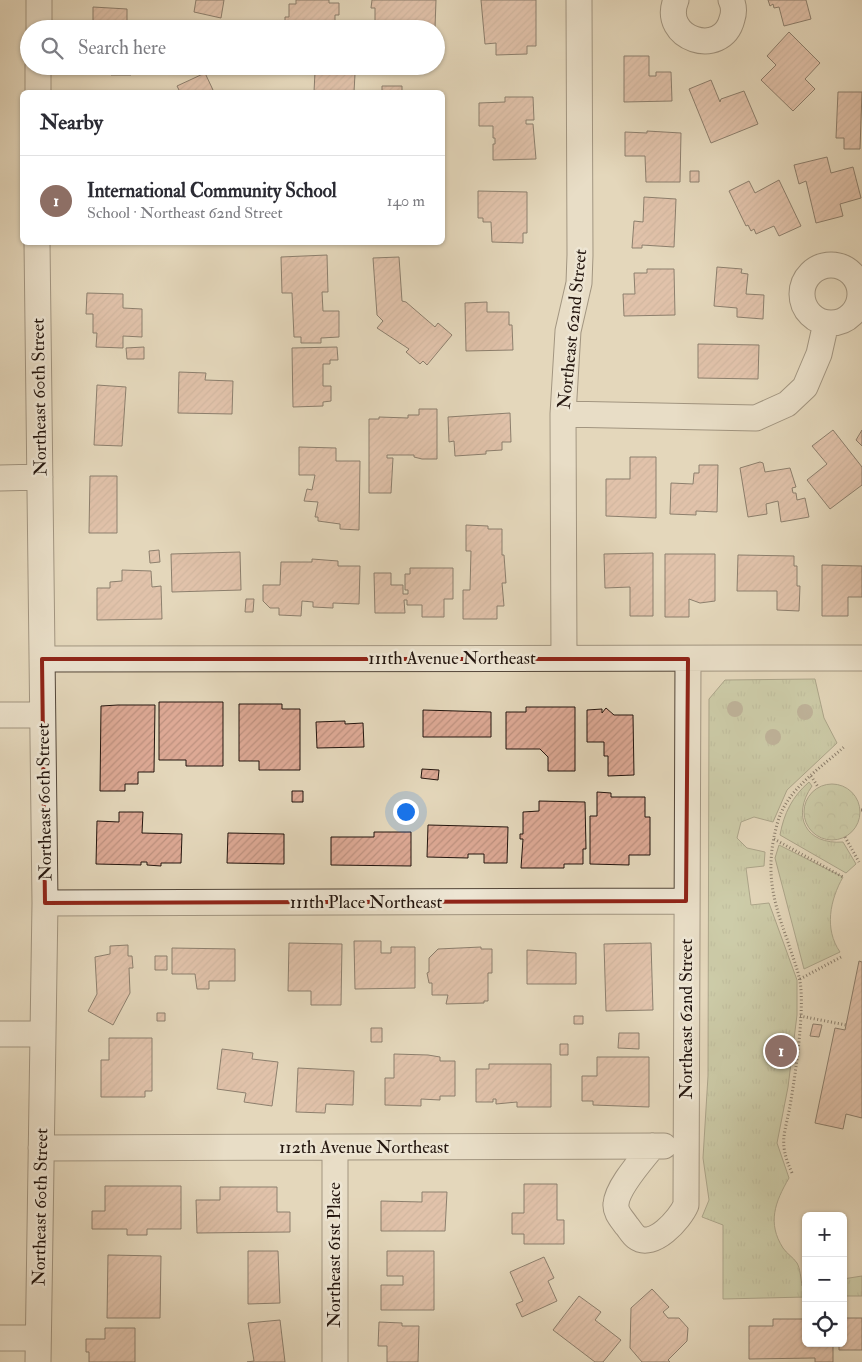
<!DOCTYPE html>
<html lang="en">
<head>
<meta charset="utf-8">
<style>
  :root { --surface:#fff; --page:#f7f7f7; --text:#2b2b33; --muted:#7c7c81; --line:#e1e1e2; --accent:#7c3aed }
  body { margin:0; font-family:"IM FELL Double Pica",serif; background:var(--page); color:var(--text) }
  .controls { position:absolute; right:15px; bottom:15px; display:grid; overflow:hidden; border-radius:8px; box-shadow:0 1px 4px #0004 }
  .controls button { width:45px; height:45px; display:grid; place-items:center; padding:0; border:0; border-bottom:1px solid var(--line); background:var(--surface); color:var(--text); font:25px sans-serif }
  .you { position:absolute; left:405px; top:811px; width:18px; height:18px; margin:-12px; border:4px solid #fff; border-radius:50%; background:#1a73e8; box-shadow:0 0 0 8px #1a73e833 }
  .badge { display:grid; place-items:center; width:32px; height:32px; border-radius:50%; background:var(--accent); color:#fff; font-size:16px; font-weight:700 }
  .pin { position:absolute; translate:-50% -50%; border:2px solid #fff; box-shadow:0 1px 5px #0006 }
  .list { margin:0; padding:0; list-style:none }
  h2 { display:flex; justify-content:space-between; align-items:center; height:65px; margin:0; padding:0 20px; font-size:21px }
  h2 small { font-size:16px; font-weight:400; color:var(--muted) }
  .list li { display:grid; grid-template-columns:32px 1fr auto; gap:15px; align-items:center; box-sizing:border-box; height:90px; padding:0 20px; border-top:1px solid var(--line) }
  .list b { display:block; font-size:19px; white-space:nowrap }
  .list p { margin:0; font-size:16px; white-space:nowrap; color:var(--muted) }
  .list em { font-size:16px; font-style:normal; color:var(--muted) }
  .icon { flex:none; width:28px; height:28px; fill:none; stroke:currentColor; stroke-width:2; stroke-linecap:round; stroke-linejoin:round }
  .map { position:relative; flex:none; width:862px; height:1362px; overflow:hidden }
  .search { position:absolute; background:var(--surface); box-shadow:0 1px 4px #0004; left:20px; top:20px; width:425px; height:55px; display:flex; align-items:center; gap:12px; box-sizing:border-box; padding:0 18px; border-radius:28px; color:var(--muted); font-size:19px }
  .panel { position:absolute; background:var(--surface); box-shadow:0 1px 4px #0004; left:20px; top:90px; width:425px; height:155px; border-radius:8px }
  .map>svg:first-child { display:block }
  .grass { fill:url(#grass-tufts); stroke:#6a6a50 }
  .forest { fill:url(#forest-crowns); stroke:#6a6a50 }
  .building { fill:url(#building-hatch); stroke:#23150e }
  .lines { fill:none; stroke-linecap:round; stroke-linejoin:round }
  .minor-casing { stroke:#534639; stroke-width:27 }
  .path { stroke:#23150e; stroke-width:3; stroke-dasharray:1 2.5; stroke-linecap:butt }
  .minor { stroke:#ede5d3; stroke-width:25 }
  .tree { fill:#928872 }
  .marked { fill:none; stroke:#8f2418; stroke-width:4; stroke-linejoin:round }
  .labels { text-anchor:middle; stroke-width:5; stroke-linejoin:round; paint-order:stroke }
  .street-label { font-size:18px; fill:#23150e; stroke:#ede5d3 }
</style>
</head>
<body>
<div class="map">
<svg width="862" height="1362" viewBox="0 0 862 1362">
  <defs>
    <pattern id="grass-tufts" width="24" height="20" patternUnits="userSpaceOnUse" patternTransform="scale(1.25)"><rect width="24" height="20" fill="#b2bf92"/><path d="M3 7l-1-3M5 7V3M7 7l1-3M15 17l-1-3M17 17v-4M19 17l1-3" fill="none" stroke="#99a37d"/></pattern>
    <pattern id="forest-crowns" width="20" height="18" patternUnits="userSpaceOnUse" patternTransform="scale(1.25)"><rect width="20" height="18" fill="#b2bf92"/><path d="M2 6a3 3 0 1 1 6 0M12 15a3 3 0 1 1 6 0" fill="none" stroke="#99a37d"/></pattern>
    <pattern id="building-hatch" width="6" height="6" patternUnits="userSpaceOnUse" patternTransform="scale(1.25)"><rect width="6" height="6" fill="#dda995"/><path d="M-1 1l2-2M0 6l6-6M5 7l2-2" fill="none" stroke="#bd917f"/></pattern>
  </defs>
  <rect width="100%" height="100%" fill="#e4d7bb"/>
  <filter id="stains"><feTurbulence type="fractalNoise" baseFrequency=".004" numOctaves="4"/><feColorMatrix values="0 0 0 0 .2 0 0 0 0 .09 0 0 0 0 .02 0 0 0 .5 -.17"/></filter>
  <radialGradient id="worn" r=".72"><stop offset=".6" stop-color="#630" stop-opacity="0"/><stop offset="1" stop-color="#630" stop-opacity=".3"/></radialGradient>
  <path class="grass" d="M815,679L824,718L837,743L787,790L773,822L754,817L741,822L737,838L747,848L765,852L764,866L746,868L751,905L769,903L797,980V1015L788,1087L777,1143L789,1178C775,1202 767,1223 783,1248C787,1254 793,1257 797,1263C800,1268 801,1279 802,1286L806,1285V1297L723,1299V1225L702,1217L709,1200L703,1158L708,1076L709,699L725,680Z
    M809,782L812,786C791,816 806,845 843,842L856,864L846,873L780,835C784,813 792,797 809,782Z
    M779,845L843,877C830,900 824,929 840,952L804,969L775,858Z
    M862,1276V1296H843V1279Z"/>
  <path class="forest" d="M804 812a28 28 0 1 1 56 0a28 28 0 1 1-56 0Z"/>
  <path class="building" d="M196,0H224L221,18L194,12Z
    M296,0H329V3H339V15H335V22H329V29H285V17H289V4H296Z
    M372,0H436L435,28L375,29V8H371Z
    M481,0H536V46H527V54L496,55V43L485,44Z
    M768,0H806L811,19L784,26L779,7L774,8L773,4L770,6Z
    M93,7L127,9V23H133V29H83V21H93Z
    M789,32L820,63L805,79L815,89L793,111L761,80L776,65L767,56Z
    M624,56H649V76H656V72H671L672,101L624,102Z
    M90,66H131V75H111V71H90Z
    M315,72L355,74L354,92H314Z
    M205,73L213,90L208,92H180L177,86Z
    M711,80L720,102L721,99L744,91L758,124L711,143L689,89Z
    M382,86H402V92H382Z
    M89,91H125V92H89Z
    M838,92H862L860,149H844V138H836Z
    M505,97H533L534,120H526V124H533L536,159L493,160V144H495V138H493V126H479V103L505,102Z
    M647,131L681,133L680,182H646L645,156H625V132L647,133Z
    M827,157L831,173L853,167L861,198L840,204L843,216L816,223L806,181L799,184L794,165Z
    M690,171H699V182H690Z
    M779,180L801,226L779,236L774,226L756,234L754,229L751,231L748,225L746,226L729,191L749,181L755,193Z
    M478,191L527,192V233H523V243L492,242L491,222H483V218H478Z
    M644,197L676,199L674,247L642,245V248H632L634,221L643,222Z
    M89,242H116V244H89Z
    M327,255L328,292H322L323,311H339V337L321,338V343H301V337H294L292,293H282L281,257Z
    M399,257L402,301L406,302L435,327L438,323L452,335L427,365L423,361L420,364L406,352L409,349L377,328L383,321L377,315L373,258Z
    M717,267L742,269L741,273L748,274L746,294L764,295L763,319L737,317V308L714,306Z
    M647,269H674L675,315L624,316L623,294H635L634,273H647Z
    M87,293L123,294V308L142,309V337L123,336V348L96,347L97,333H93V314H86Z
    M487,302V312H509V325H512L513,350L466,351L465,303Z
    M698,344L759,345L758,379L698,378Z
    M144,347V359H127L126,348Z
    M337,347L338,360H330V364H323V386H331V401L323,402V406L293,407L292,348Z
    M179,372L206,373L205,380L233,381L232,414L178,413Z
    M97,385L126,387L122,446L94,445Z
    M419,409H437V459H422L414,457V455H387V458H393L391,493H369V419H379V417L408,418V415H419Z
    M510,413L511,442H502V450L486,451V454L455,456L454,441L449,442L448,417Z
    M833,430L862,467V485L830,509L807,480L827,464L812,446Z
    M862,430V446L856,440Z
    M299,447L336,448V461H360L359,530L340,529V524L318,521V517H315L318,502L304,501L307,489L312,490L315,475H299Z
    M630,457H656V518L606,516V479H630Z
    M760,462L763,463L765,472L790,468L796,487L792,488L793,493H796L797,500L805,498L809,517L781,522L778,501L766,504L767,514L748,517L740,468Z
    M699,465H718L717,512L696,511V515L670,514L671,483L693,484L694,473H699Z
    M90,476H117V533H89Z
    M466,525L488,526V529H502V555H504L506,583H502L504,606H497V619H463V590H470L471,551H466Z
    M159,550L160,562L150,563L149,551Z
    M240,552L241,590L172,592L171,554Z
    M653,553V616H630V587L605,588L604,554Z
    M665,554H715V601L700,603L689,599V617H665Z
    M738,555L794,556V566H797V586H800L799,611L777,610V591H737Z
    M312,559L338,561V566H360L359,604L333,603V608L313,607V602L302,601L301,616L279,615V608H270L263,601V585H280L281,562H312Z
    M822,565L862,566V597H848V616H822Z
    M410,568H453V599H444V617H422V605H407V600H404L405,613H375L374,573H391V585H403V594H408V590H405V574H410Z
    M122,570L151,571L152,587L161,586L162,619L97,620V588H110V582L122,581Z
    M246,599H254L253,612H245Z
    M159,702H223V766H186V760H159Z
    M239,704H282V709H300V770H259V761H239Z
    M118,705H155L154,772H138V784H125V791H100L101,706Z
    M526,707H575V771H548V757L540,749H506V712H526Z
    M606,708L614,715H633L634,775L608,776V756H604V742H587V710L602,709V713Z
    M423,710L491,712V737H423Z
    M345,721V724L363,723L364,747L317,748L316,722Z
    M422,769L439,770L438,780L421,778Z
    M292,791H303V802H292Z
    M597,792L611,793V797H645V817H650V855H629V865L590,864V816H597Z
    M539,801L585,802L586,849H583V864H564V868H521L523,839H520V834H523V812L539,811Z
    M119,812H143L142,833L182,834L181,863H161V866L147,865V862H141V865L96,864L97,821L119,822Z
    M428,825L508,827L507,863H484V854H468V858L427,857Z
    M374,832H411V866L331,865V837H374Z
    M228,833L284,834V864L227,863Z
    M354,941H381V953H391V947H415V988L355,989Z
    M289,943L342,944L341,1005H311V991H288Z
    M651,943L653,1010L606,1011L604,944Z
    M128,945V956H132L133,968H129L130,993L113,1025L88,1011L97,994L95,957L110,954V946Z
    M481,947V949H492V973H488V1001H484V1003L446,1004L448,995H432V983H429L427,973L429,972V958L438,949Z
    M172,948L235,949V981H209V989H197L195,974H172Z
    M527,950L576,953V984H527Z
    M155,956H167V970H155Z
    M859,961L862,962V1118L846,1114L843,1129L815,1123L835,1028L845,1030Z
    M157,1013H165V1021H157Z
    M574,1016H583V1024H574Z
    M813,1024L822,1025L819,1037L810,1036Z
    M371,1028H382V1042H371Z
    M619,1033H639V1049L618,1048Z
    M109,1038H152V1091H145V1097H101V1060H109Z
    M560,1044H568V1055H560Z
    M222,1049L253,1053L252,1059L278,1062L272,1106L244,1102L246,1093L217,1089Z
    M394,1054L428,1055L440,1057V1061H455V1096H440V1100L421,1099V1106L385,1105V1078H394Z
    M597,1057H649V1107L593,1105V1101H582V1076H597Z
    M489,1064H551V1107H517V1102L496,1104V1099H493V1102H476V1069H489Z
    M298,1068L354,1071L353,1105L326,1104L325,1113L296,1112Z
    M524,1184H557V1220H564V1244H524V1234H512V1213H524Z
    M105,1186H181V1229H147V1235H127V1229H92V1211H105Z
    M220,1187H277V1212H290V1232L197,1233L196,1200H220Z
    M422,1192H447L445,1231H381V1201L422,1202Z
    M248,1251H278L280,1303L248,1304Z
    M387,1251H434V1310H381V1285H403V1276H387Z
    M108,1255L161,1256L160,1318H107Z
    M544,1257L554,1278L548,1281L557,1301L522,1317L516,1304L523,1301L510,1272Z
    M652,1289L669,1307L663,1312L668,1318H679L688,1328L687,1341L668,1360L670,1362H642L630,1348L631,1308Z
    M579,1296L601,1312L595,1320L621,1340L603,1362H595L553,1330Z
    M843,1318H862V1350H839V1343H843Z
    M773,1319H806V1343H833V1362H815V1358L749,1359V1326H773Z
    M280,1320L285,1362H247L254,1361L248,1323Z
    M379,1322L402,1323V1326H419L418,1362H387V1346H378Z
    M105,1328H135V1362H89V1352H86V1339H105Z"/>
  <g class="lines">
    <g class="minor-casing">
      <path id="minor" d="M676,0C660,39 722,59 732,19C734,13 734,6 731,0
        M39,29V0
        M38,92V66
        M37,242L45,903L38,1362
        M802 294a29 29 0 1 1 58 0a29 29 0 1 1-58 0Z
        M563,414L756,418L787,404L805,387L819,354L826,323
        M0,478L40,477
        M564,658L563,414L568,331L579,283L580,255L579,0
        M42,659L862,658
        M0,715H42
        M45,903L686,901
        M0,1034H43
        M653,1146C642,1160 617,1187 616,1204C615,1212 622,1219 626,1225C629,1228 632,1234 636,1237C653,1250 680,1219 686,1205L688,659
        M41,1148L664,1146
        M0,1338H38
        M335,1362V1148"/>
    </g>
    <path class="path" d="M811,776L818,787
      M861,810H862
      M845,837L859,862
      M774,839L843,877
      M800,979L843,956
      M800,1016L846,1025
      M792,1173C777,1140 786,1133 791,1100C796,1070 803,1020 801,990C800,973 792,956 787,939C771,896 765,866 778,821C788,788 821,768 845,746"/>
    <use href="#minor" class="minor"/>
  </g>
  <g class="tree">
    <circle cx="735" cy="709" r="8"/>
    <circle cx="805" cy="712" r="8"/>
    <circle cx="773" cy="737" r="8"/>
  </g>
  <path d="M0 0H862V1362H0ZM42,659H688L686,901L45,903Z" fill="#e4d7bb" fill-opacity=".55" fill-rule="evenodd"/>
  <path class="marked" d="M42,659H688L686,901L45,903Z"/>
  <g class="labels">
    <g class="street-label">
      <text transform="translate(572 329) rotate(-84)" y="6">Northeast 62nd Street</text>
      <text transform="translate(39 397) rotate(-91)" y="6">Northeast 60th Street</text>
      <text x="452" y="664">111th Avenue Northeast</text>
      <text transform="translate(44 802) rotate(-91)" y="6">Northeast 60th Street</text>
      <text x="366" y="908">111th Place Northeast</text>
      <text transform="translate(686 1019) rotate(-90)" y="6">Northeast 62nd Street</text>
      <text x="364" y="1153">112th Avenue Northeast</text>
      <text transform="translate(40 1207) rotate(-89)" y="6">Northeast 60th Street</text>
      <text transform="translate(334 1255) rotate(-90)" y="6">Northeast 61st Place</text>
    </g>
  </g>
  <rect width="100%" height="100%" filter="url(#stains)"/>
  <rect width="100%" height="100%" fill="url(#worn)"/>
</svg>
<div class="controls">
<button>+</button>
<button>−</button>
<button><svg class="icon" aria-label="locate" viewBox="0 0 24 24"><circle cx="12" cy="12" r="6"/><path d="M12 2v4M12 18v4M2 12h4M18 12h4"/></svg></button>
</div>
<div class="you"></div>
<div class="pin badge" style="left:781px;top:1051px;background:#8d6e63">1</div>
<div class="search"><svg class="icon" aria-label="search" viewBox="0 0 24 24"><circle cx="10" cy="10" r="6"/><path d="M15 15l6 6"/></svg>Search here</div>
<section class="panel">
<h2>Nearby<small></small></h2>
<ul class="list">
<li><span class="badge" style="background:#8d6e63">1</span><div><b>International Community School</b><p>School · Northeast 62nd Street</p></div><em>140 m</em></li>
</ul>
</section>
</div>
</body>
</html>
